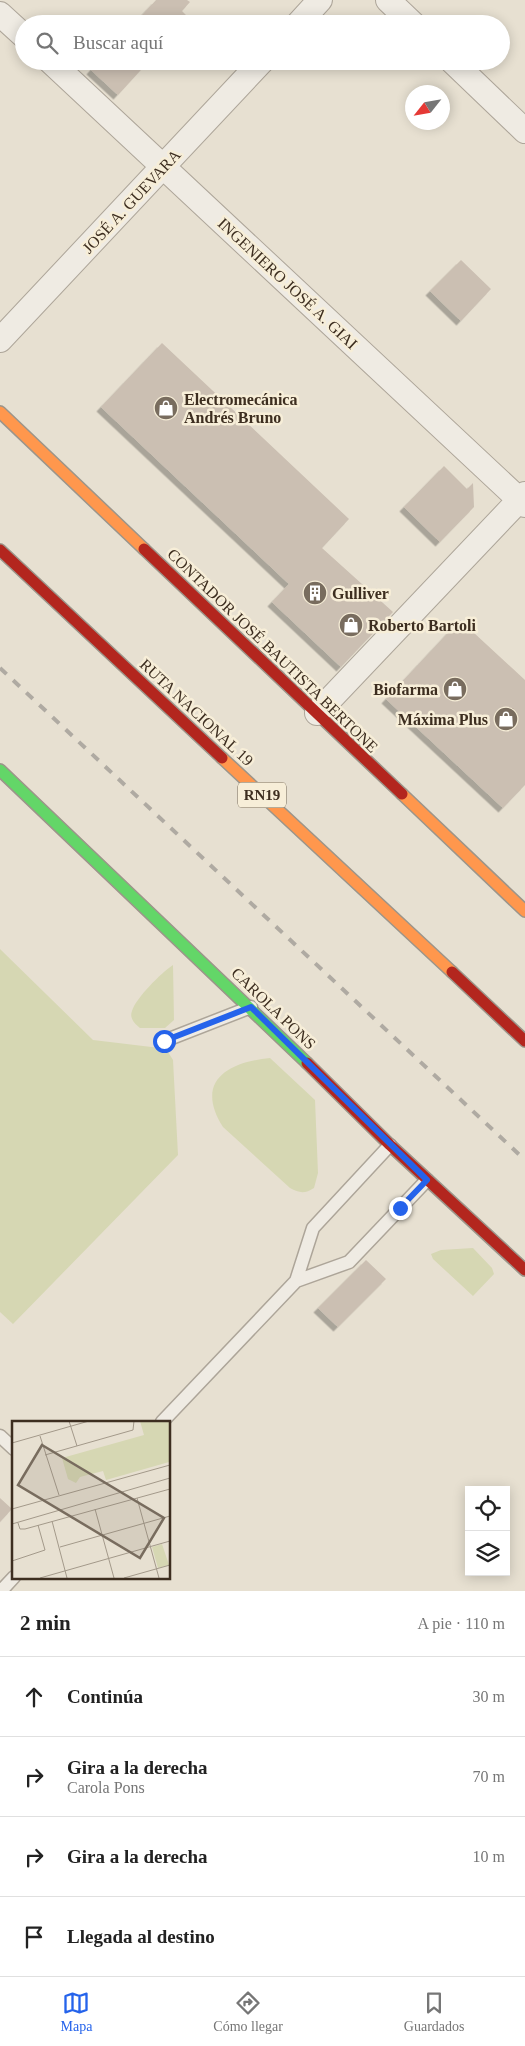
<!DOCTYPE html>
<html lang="es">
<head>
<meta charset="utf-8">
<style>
  :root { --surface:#fff; --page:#f6f6f6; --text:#222; --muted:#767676; --line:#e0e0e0; --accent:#2563eb }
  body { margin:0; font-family:"Times New Roman",serif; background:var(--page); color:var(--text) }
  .controls { position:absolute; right:15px; bottom:15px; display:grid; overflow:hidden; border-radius:0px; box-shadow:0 2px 12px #0003 }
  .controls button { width:45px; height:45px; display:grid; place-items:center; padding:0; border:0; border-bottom:1px solid var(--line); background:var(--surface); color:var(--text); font:25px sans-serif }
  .compass { position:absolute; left:405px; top:85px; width:45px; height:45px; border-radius:50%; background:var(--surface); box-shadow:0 2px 12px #0003; rotate:239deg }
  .stop { position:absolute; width:15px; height:15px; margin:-11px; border:4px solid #2563eb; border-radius:50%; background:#fff }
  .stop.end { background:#2563eb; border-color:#fff; box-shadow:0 1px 5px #0008 }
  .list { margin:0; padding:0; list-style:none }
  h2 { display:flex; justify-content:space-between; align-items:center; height:65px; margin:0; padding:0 20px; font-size:21px }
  h2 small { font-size:16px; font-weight:400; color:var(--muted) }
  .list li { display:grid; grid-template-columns:32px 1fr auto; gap:15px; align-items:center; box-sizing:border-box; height:80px; padding:0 20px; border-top:1px solid var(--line) }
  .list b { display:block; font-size:19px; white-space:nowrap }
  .list p { margin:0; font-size:16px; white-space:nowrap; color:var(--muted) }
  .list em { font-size:16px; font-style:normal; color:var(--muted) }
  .icon { flex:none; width:28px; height:28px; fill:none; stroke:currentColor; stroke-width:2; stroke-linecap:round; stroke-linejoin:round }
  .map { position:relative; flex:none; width:525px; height:1591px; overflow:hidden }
  .search { position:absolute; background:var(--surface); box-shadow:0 2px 12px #0003; left:15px; right:15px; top:15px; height:55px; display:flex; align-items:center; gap:12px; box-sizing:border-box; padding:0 18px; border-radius:28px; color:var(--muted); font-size:19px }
  .sheet { height:385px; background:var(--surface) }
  nav { display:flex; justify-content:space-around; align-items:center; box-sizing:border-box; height:70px; border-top:1px solid var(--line); background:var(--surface); font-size:14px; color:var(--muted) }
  nav a { display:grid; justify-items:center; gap:2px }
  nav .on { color:var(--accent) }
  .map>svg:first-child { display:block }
  .green { fill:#d6d7b3 }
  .building { fill:#cbbfb2; filter:url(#shadow) }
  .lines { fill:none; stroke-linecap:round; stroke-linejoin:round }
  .lane-casing { stroke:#ada599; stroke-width:15 }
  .street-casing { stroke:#ada599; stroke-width:26 }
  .fast-casing { stroke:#9c958a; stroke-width:14 }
  .slow-casing { stroke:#9c958a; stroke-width:14 }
  .jam-casing { stroke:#9c958a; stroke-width:14 }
  .lane { stroke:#efebe3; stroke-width:12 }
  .street { stroke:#efebe3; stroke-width:24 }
  .fast { stroke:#63d668; stroke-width:11 }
  .slow { stroke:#ff974d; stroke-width:11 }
  .jam { stroke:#b3261e; stroke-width:11 }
  .rail { stroke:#afaaa2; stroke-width:4; stroke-dasharray:9 9; stroke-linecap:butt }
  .route { stroke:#2563eb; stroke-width:6 }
  .labels { text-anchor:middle; stroke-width:5; stroke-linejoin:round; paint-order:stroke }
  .shield { fill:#f7eed8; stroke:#756857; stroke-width:1 }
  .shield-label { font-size:15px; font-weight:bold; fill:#3d2e20 }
  .street-label { font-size:16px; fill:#3d2e20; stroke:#f7eed8 }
  .poi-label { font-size:16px; font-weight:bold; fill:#3d2e20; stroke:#f7eed8; text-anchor:start }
  .inset-road { fill:none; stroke:#a3998a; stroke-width:1 }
  .view { fill:#786c5e; fill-opacity:0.15; stroke:#786c5e; stroke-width:2.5 }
  .inset-edge { fill:none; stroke:#3d2e20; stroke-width:2.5 }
</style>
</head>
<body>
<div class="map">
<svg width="525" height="1591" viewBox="0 0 525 1591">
  <defs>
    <filter id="shadow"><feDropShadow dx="-4.5" dy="4.5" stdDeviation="0" flood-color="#0004"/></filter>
  </defs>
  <rect width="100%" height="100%" fill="#e7e0d1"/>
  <path class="green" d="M0,949L93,1040L160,1048L168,1052L173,1060L178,1155L13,1324L0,1312Z
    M173,965L174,1020L165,1028H140C135,1024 129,1018 132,1011C136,998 161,973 173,965Z
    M270,1058L315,1100L318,1173L314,1188C305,1194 299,1193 290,1188L223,1127C194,1081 228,1062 270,1058Z
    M473,1248L492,1268L494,1274L473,1296L433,1259L431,1254L441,1250Z"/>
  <path class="building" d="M156,0H187L190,2L182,11L188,17L182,24H134Z
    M99,61H149L118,95L91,70Z
    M461,260L491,289L461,321L430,291Z
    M162,343L349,519L322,548L393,612L341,667L272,602L289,584L101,407Z
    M444,466L467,489L473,483L474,507L440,542L404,507Z
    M460,620L525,680V785L503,808L386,699Z
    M366,1260L386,1279L338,1327L318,1308Z
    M0,1498L12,1509L0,1522Z"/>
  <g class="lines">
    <g class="lane-casing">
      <path id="lane" d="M164,1041L251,1007
        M296,1281L349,1262L427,1180
        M162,1422L296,1281L313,1228L390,1145
        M0,1436L14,1449
        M1,1591L14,1577"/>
    </g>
    <g class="street-casing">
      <path id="street" d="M388,0L413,24
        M0,14L24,36
        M298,24L320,0
        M50,61L525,505
        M452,61L525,131
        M0,340L262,61
        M317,713L525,494"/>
    </g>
    <g class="fast-casing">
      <path id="fast" d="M0,770L307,1063"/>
    </g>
    <g class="slow-casing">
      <path id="slow" d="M0,412L144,549
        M222,758L452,972
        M402,794L525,911"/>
    </g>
    <g class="jam-casing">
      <path id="jam" d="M144,549L402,794
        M0,550L222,758
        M452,972L525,1041
        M307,1063L390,1145L525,1270"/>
    </g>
    <use href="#lane" class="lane"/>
    <use href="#street" class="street"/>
    <use href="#fast" class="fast"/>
    <use href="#slow" class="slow"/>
    <use href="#jam" class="jam"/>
    <path class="rail" d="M0,668L525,1160"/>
  </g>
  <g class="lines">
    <path class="route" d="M164,1041L251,1007L427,1180L400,1208"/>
  </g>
  <defs>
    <g id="shop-disc" transform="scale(1.25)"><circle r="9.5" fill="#786c5e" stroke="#f7eed8"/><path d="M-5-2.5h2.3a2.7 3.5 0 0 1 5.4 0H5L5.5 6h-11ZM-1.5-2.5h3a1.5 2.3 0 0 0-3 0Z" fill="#fff"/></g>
    <g id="building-disc" transform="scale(1.25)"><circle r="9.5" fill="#786c5e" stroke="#f7eed8"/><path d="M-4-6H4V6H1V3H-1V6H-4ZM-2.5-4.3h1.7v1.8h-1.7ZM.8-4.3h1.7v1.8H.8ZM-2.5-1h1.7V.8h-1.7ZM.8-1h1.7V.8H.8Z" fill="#fff"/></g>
  </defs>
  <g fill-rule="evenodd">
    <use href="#shop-disc" x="166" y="408"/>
    <use href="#building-disc" x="315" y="593"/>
    <use href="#shop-disc" x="351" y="625"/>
    <use href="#shop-disc" x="455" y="689"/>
    <use href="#shop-disc" x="506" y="719"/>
  </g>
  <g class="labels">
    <rect class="shield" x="238" y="782.5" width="48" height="25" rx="4"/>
    <g class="shield-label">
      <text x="262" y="800">RN19</text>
    </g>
    <g class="street-label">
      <text transform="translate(131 201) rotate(-47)" y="6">JOSÉ A. GUEVARA</text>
      <text transform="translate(288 283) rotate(43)" y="6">INGENIERO JOSÉ A. GIAI</text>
      <text transform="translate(273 650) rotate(44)" y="6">CONTADOR JOSÉ BAUTISTA BERTONE</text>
      <text transform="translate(197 712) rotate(43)" y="6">RUTA NACIONAL 19</text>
      <text transform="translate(274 1008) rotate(44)" y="6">CAROLA PONS</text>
    </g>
    <g class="poi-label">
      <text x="184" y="405">Electromecánica<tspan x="184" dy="18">Andrés Bruno</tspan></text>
      <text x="332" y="599">Gulliver</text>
      <text x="368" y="631">Roberto Bartoli</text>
      <text x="438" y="695" text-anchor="end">Biofarma</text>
      <text x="488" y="725" text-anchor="end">Máxima Plus</text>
    </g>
  </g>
  <g transform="translate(12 1421)">
    <rect width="158" height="158" fill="#e7e0d1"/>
    <path d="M128,0H157V41L94,59L91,50L68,56L64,62L56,58L50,37L132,14ZM150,123L157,144L146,147L140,126Z" fill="#d6d7b3"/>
    <path class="inset-road" d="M57,0L65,25M28,15L47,74M0,22L77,0M33,34L121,9L122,0M125,77L147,157M0,88L158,44M83,88L102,157M40,100L55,157M6,102L8,108H13L158,68M0,103L158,57M48,126L158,95M0,140L33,129L26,104M28,157L158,120M112,157L158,144"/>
    <path class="view" d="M30,24L152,97L128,137L6,64Z"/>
    <rect width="158" height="158" class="inset-edge"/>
  </g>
</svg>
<div class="controls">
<button><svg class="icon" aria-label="locate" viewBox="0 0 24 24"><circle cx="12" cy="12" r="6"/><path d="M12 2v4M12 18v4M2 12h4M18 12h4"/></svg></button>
<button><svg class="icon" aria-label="layers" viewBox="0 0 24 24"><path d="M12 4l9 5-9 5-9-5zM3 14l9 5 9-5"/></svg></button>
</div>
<svg class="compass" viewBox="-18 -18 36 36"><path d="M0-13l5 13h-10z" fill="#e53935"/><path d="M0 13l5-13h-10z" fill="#767676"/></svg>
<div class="stop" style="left:164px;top:1041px"></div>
<div class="stop end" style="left:400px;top:1208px"></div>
<div class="search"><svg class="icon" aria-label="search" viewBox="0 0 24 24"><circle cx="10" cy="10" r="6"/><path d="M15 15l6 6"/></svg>Buscar aquí</div>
</div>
<section class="sheet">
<h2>2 min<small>A pie · 110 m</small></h2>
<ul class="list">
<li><svg class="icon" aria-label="ahead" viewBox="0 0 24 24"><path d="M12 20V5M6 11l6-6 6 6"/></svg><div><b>Continúa</b></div><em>30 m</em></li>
<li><svg class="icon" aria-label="right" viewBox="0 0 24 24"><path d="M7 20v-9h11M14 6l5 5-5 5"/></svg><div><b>Gira a la derecha</b><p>Carola Pons</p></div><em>70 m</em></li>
<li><svg class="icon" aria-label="right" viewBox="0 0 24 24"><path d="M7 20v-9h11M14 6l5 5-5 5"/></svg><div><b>Gira a la derecha</b></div><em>10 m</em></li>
<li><svg class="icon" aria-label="arrive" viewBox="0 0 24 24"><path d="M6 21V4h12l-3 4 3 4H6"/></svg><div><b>Llegada al destino</b></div></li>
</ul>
</section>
<nav>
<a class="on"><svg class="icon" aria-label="map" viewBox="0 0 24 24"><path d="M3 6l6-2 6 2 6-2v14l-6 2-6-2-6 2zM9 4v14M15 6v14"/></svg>Mapa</a>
<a><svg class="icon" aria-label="directions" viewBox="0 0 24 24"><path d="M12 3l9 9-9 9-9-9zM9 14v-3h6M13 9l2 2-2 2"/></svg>Cómo llegar</a>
<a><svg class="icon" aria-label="saved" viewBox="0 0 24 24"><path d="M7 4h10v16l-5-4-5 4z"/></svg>Guardados</a>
</nav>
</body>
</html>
